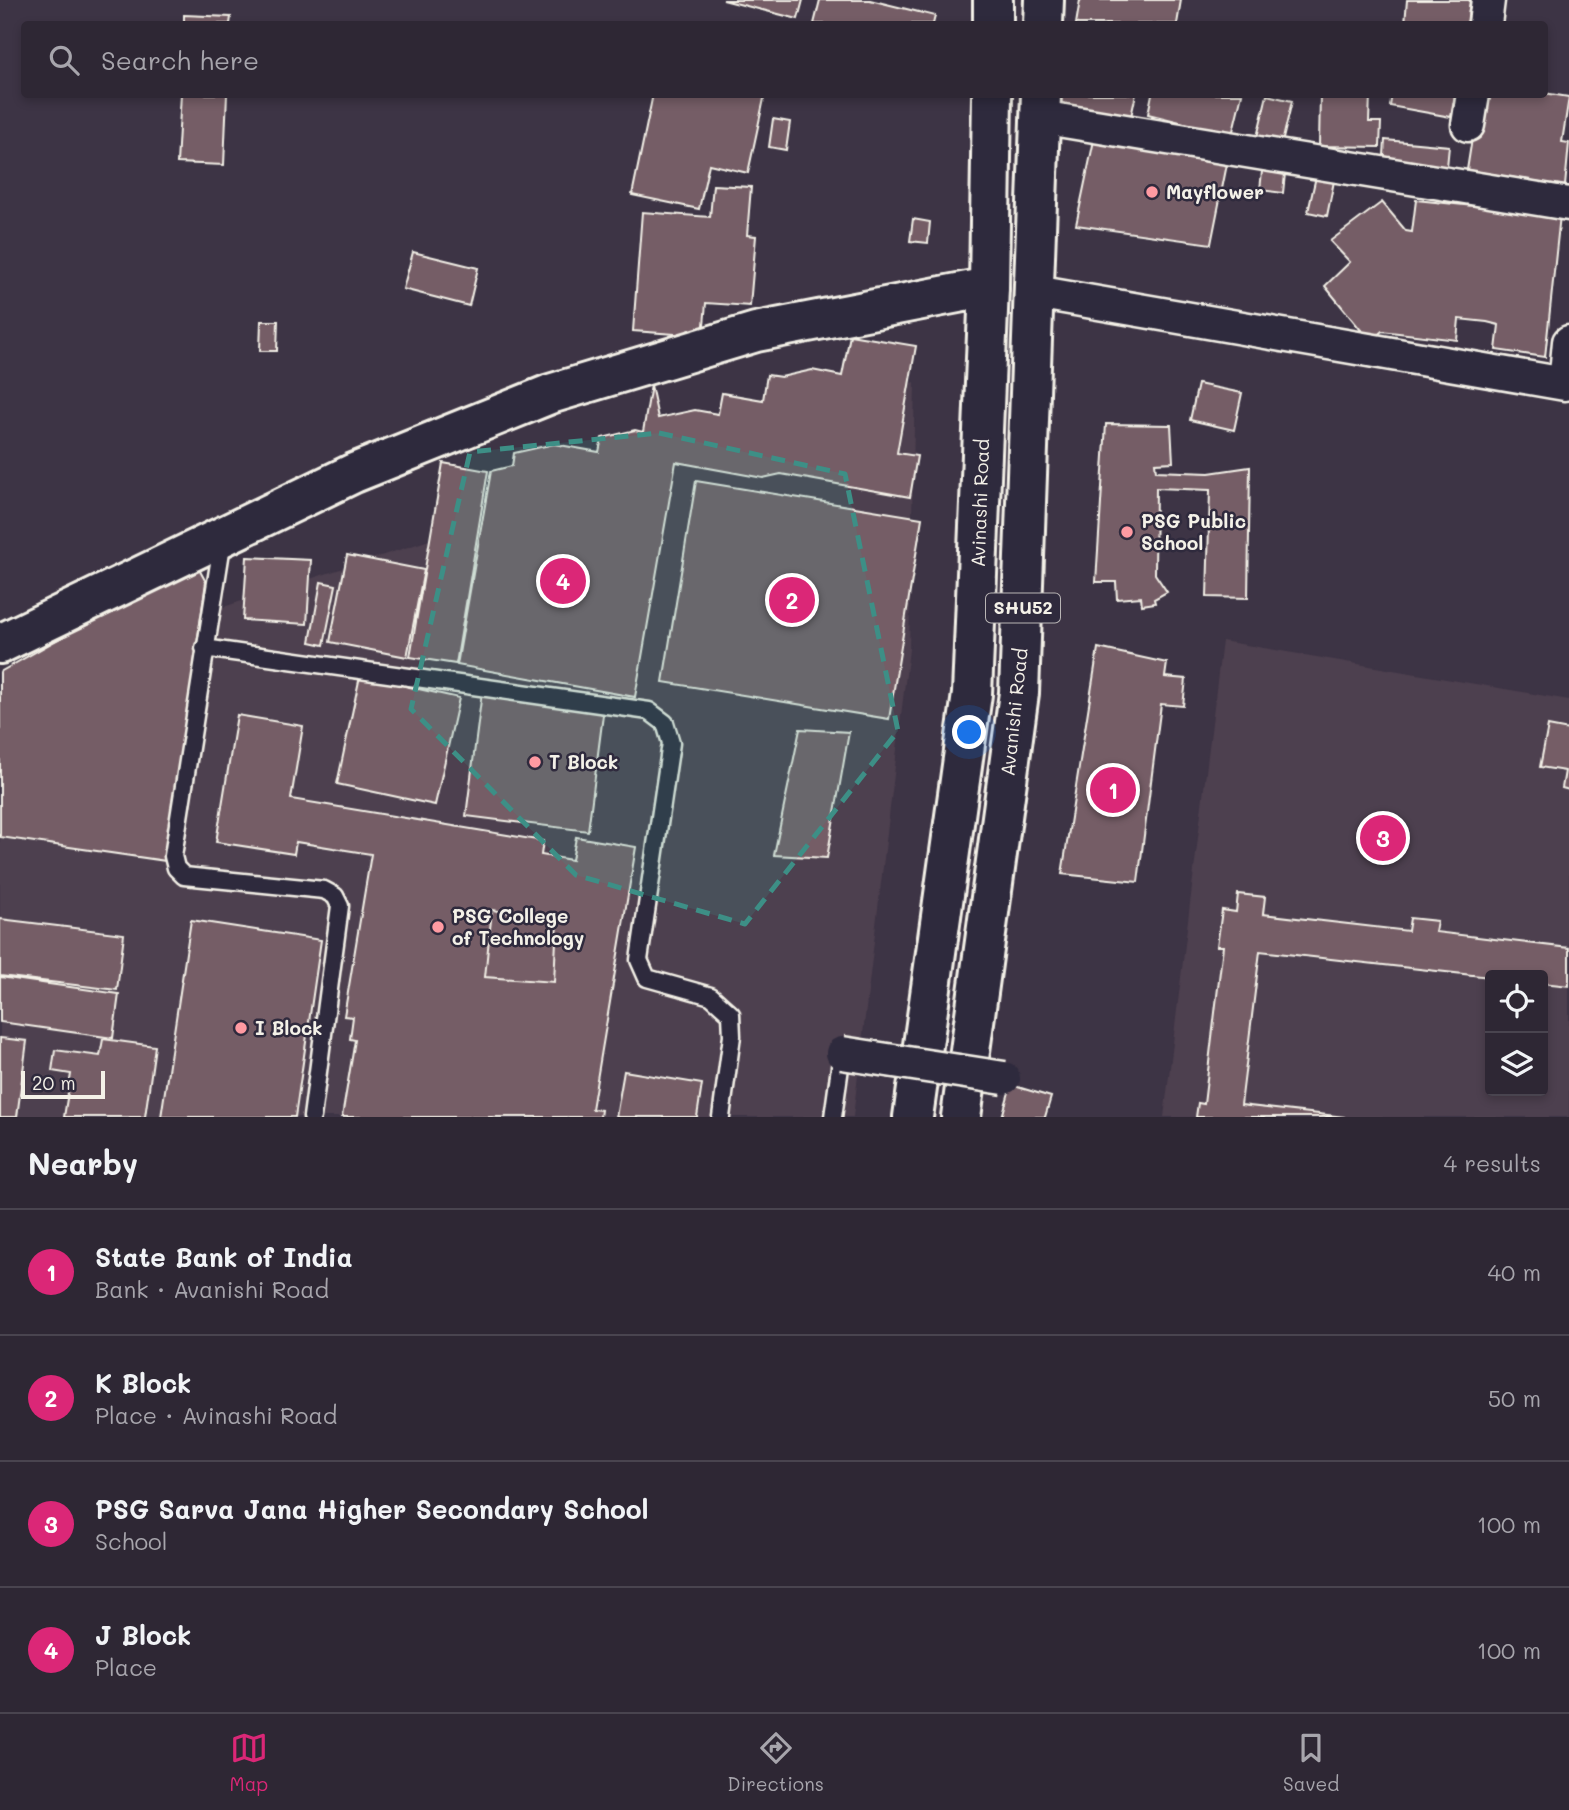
<!DOCTYPE html>
<html lang="en">
<head>
<meta charset="utf-8">
<style>
  :root { --surface:#2e2734; --page:#3a3340; --text:#f1f3f6; --muted:#a7a5ac; --line:#49444f; --accent:#db2777 }
  body { margin:0; font-family:Mali,sans-serif; background:var(--page); color:var(--text) }
  .controls { position:absolute; right:21px; bottom:21px; display:grid; overflow:hidden; border-radius:7px; box-shadow:0 4px 10px #0003 }
  .controls button { width:63px; height:63px; display:grid; place-items:center; padding:0; border:0; border-bottom:2px solid var(--line); background:var(--surface); color:var(--text); font:35px sans-serif }
  .scale { position:absolute; left:21px; bottom:18px; width:84px; box-sizing:border-box; padding-left:7px; border:4px solid #f4f1e8; border-top:0; font-size:19px; line-height:24px; white-space:nowrap; color:#f4f1e8; -webkit-text-stroke:5px #2f2a3d; paint-order:stroke }
  .you { position:absolute; left:970px; top:733px; width:24px; height:24px; margin:-18px; border:5px solid #fff; border-radius:50%; background:#1a73e8; box-shadow:0 0 0 10px #1a73e833 }
  .badge { display:grid; place-items:center; width:46px; height:46px; border-radius:50%; background:var(--accent); color:#fff; font-size:23px; font-weight:700 }
  .pin { position:absolute; translate:-50% -50%; border:4px solid #fff; box-shadow:0 2px 7px #0006 }
  .list { margin:0; padding:0; list-style:none }
  h2 { display:flex; justify-content:space-between; align-items:center; height:91px; margin:0; padding:0 28px; font-size:30px }
  h2 small { font-size:23px; font-weight:400; color:var(--muted) }
  .list li { display:grid; grid-template-columns:46px 1fr auto; gap:21px; align-items:center; box-sizing:border-box; height:126px; padding:0 28px; border-top:2px solid var(--line) }
  .list b { display:block; font-size:26px; white-space:nowrap }
  .list p { margin:0; font-size:23px; white-space:nowrap; color:var(--muted) }
  .list em { font-size:23px; font-style:normal; color:var(--muted) }
  .icon { flex:none; width:38px; height:38px; fill:none; stroke:currentColor; stroke-width:2; stroke-linecap:round; stroke-linejoin:round }
  .map { position:relative; flex:none; width:1569px; height:1117px; overflow:hidden }
  .search { position:absolute; background:var(--surface); box-shadow:0 4px 10px #0003; left:21px; right:21px; top:21px; height:77px; display:flex; align-items:center; gap:18px; box-sizing:border-box; padding:0 24px; border-radius:7px; color:var(--muted); font-size:26px }
  .sheet { height:595px; background:var(--surface) }
  nav { display:flex; justify-content:space-around; align-items:center; box-sizing:border-box; height:98px; border-top:2px solid var(--line); background:var(--surface); font-size:19px; color:var(--muted) }
  nav a { display:grid; justify-items:center; gap:4px }
  nav .on { color:var(--accent) }
  .map>svg:first-child { display:block }
  .built { fill:#4e404f; fill-rule:evenodd }
  .building { fill:#755d66; stroke:#f4f1e8; stroke-width:2 }
  .lines { fill:none; stroke-linecap:round; stroke-linejoin:round }
  .lane-casing { stroke:#f4f1e8; stroke-width:21 }
  .street-casing { stroke:#f4f1e8; stroke-width:37 }
  .secondary-casing { stroke:#f4f1e8; stroke-width:44 }
  .primary-casing { stroke:#f4f1e8; stroke-width:44 }
  .lane { stroke:#2f2a3d; stroke-width:16 }
  .street { stroke:#2f2a3d; stroke-width:32 }
  .secondary { stroke:#2f2a3d; stroke-width:38 }
  .primary { stroke:#2f2a3d; stroke-width:38 }
  .street-bridge-casing { stroke:#f4f1e8; stroke-width:37; stroke-linecap:butt }
  .street-bridge { stroke:#2f2a3d; stroke-width:32 }
  .marked { fill:#3d8f86; fill-opacity:0.2; stroke:#3d8f86; stroke-width:5; stroke-dasharray:14 9; stroke-linejoin:round }
  .poi-dot { fill:#ff9aa2; stroke:#2f2a3d; stroke-width:2.5 }
  .labels { text-anchor:middle; stroke-width:5; stroke-linejoin:round; paint-order:stroke }
  .shield { fill:#2f2a3d; stroke:#b9b5b5; stroke-width:2 }
  .shield-label { font-size:18px; font-weight:bold; fill:#f4f1e8 }
  .poi-label { font-size:19px; font-weight:bold; fill:#f4f1e8; stroke:#2f2a3d; text-anchor:start }
  .street-label { font-size:19px; fill:#f4f1e8; stroke:#2f2a3d }
</style>
</head>
<body>
<div class="map">
<svg width="1569" height="1117" viewBox="0 0 1569 1117">
  <rect width="100%" height="100%" fill="#3d3445"/>
  <filter id="ink" filterUnits="userSpaceOnUse"><feTurbulence type="fractalNoise" baseFrequency=".0143" numOctaves="2"/><feDisplacementMap in="SourceGraphic" scale="14" xChannelSelector="R" yChannelSelector="G"/><feConvolveMatrix kernelMatrix="1 2 1 2 8 2 1 2 1" color-interpolation-filters="sRGB"/></filter>
  <g filter="url(#ink)">
    <path class="built" d="M915,382L909,649L853,1117H0V737L205,613Z
      M1222,641L1569,700V1117H1164ZM1490,975H1543V1091H1490Z"/>
    <path class="building" d="M723,0H803L798,19Z
      M820,0H870L935,16L933,24H814Z
      M1080,0H1181L1177,24H1076Z
      M1407,0H1470L1467,24H1405Z
      M184,15L231,17L230,24H184Z
      M1544,93L1569,97L1562,142L1569,143L1565,186L1467,170L1479,94Z
      M181,94H227L224,165L177,163Z
      M653,94H765L748,173L709,164L699,209L632,195Z
      M1059,94H1136L1130,121L1057,103Z
      M1152,94H1242L1232,135L1148,114Z
      M1320,94H1370L1369,122H1381L1380,147L1319,146Z
      M1392,94H1455L1451,117L1390,106Z
      M1267,95L1292,101L1282,143L1257,137Z
      M773,119L790,122L786,150L769,147Z
      M1094,140L1228,159L1211,244L1076,225Z
      M1385,140L1449,146L1446,177L1383,171Z
      M1263,162L1286,164L1283,193L1260,190Z
      M1317,172L1335,176L1327,216L1308,212Z
      M713,185L751,187L747,235L756,236L750,306L706,303L703,336L633,331L642,212L710,217Z
      M1416,200L1560,215L1545,357L1496,350L1499,325L1487,322L1459,319L1457,340L1382,331L1372,340L1360,329L1325,286L1350,262L1330,241L1382,202L1406,231L1412,232Z
      M913,219L930,222L928,243L910,241Z
      M413,252L478,268L469,306L403,289Z
      M261,321H278L277,351H260Z
      M850,335L916,346L897,453L917,456L910,497L781,474L763,478L676,462L635,697L457,665L491,471L512,466L514,453L554,444L599,452L602,438L635,430L643,432L651,385L658,418L695,410L718,414L722,393L763,400L767,375L781,377L812,370L842,376Z
      M1198,384L1242,393L1234,430L1190,420Z
      M1106,424L1171,425L1173,462L1155,463L1156,471L1209,473L1250,467L1248,598L1207,597L1210,490L1156,488L1155,574L1167,592L1154,599L1155,603L1142,605L1141,597L1117,599L1116,582H1096Z
      M443,463L488,471L456,664L410,657Z
      M696,481L922,518L889,719L663,682Z
      M347,555L424,570L407,657L330,642Z
      M247,557L311,560L307,624L243,620Z
      M195,562L206,582L166,861L0,837V672Z
      M321,582L336,585L324,645L310,642Z
      M1098,648L1167,663L1165,677L1186,679L1183,706L1161,704L1138,882L1062,874Z
      M360,676L459,698L435,805L337,784Z
      M482,692L604,707L588,831L466,816Z
      M237,715L303,726L291,799L543,841L541,855L572,860L576,837L636,847L592,1109L601,1110L600,1117H342L355,1040L350,1039L353,1017L344,1016L371,854L296,842L294,854L216,842Z
      M1548,726L1569,730V790L1562,788L1565,771L1540,767Z
      M800,729L849,732L827,858L774,855Z
      M1238,894L1265,897L1263,914L1408,931L1410,918L1437,921L1435,932L1569,948V986L1543,983V975L1490,977L1260,951L1241,1105L1345,1117H1196L1198,1103L1204,1104L1223,946H1217L1222,910L1236,912Z
      M492,910L557,920L554,982L485,977Z
      M0,919L124,934L117,990L0,976Z
      M191,920L321,940L295,1117H161Z
      M0,977L119,994L113,1038L0,1022Z
      M0,1038L27,1041L17,1117H0Z
      M103,1039L155,1046L145,1117H64L71,1074L52,1071L55,1050L100,1056Z
      M624,1071L702,1084L697,1117H616Z
      M1011,1085L1051,1097L1045,1117H1002Z"/>
    <g class="lines">
      <g class="lane-casing">
        <path id="lane" d="M223,538L173,856L176,868L184,876L324,890L335,896L340,906L312,1117
          M204,648L649,711L665,723L671,743L639,960L647,978L711,996L731,1014L732,1036L721,1117
          M833,1117L842,1053"/>
      </g>
      <g class="street-casing">
        <path id="street" d="M1485,24L1488,0
          M1040,117L1569,204
          M1468,125L1473,94
          M1035,292L1565,384L1569,342"/>
      </g>
      <g class="secondary-casing">
        <path id="secondary" d="M0,644L354,473L550,394L756,332L989,287"/>
      </g>
      <g class="primary-casing">
        <path id="primary" d="M993,24V0
          M1043,24L1044,0
          M913,1117L972,694L989,287L992,94
          M961,1117L1019,693L1041,94"/>
      </g>
      <use href="#lane" class="lane"/>
      <use href="#street" class="street"/>
      <use href="#secondary" class="secondary"/>
      <use href="#primary" class="primary"/>
      <g class="street-bridge-casing">
        <path id="street-bridge" d="M842,1053L1004,1078"/>
      </g>
      <use href="#street-bridge" class="street-bridge"/>
    </g>
  </g>
  <path class="marked" d="M659,433L845,474L898,731L745,924L576,875L411,709L470,452Z"/>
  <g class="poi-dot">
    <circle cx="1152" cy="192" r="7"/>
    <circle cx="1127" cy="532" r="7"/>
    <circle cx="535" cy="762" r="7"/>
    <circle cx="438" cy="927" r="7"/>
    <circle cx="241" cy="1028" r="7"/>
  </g>
  <g class="labels">
    <rect class="shield" x="986" y="593.5" width="74" height="29" rx="5"/>
    <g class="shield-label">
      <text x="1023" y="614">SHU52</text>
    </g>
    <g class="poi-label">
      <text x="1166" y="199">Mayflower</text>
      <text x="1141" y="528">PSG Public<tspan x="1141" dy="22">School</tspan></text>
      <text x="549" y="769">T Block</text>
      <text x="452" y="923">PSG College<tspan x="452" dy="22">of Technology</tspan></text>
      <text x="255" y="1035">I Block</text>
    </g>
    <g class="street-label">
      <text transform="translate(980 503) rotate(-88)" y="7">Avinashi Road</text>
      <text transform="translate(1014 712) rotate(-84)" y="7">Avanishi Road</text>
    </g>
  </g>
</svg>
<div class="controls">
<button><svg class="icon" aria-label="locate" viewBox="0 0 24 24"><circle cx="12" cy="12" r="6"/><path d="M12 2v4M12 18v4M2 12h4M18 12h4"/></svg></button>
<button><svg class="icon" aria-label="layers" viewBox="0 0 24 24"><path d="M12 4l9 5-9 5-9-5zM3 14l9 5 9-5"/></svg></button>
</div>
<div class="scale">20 m</div>
<div class="you"></div>
<div class="pin badge" style="left:1113px;top:790px">1</div>
<div class="pin badge" style="left:792px;top:600px">2</div>
<div class="pin badge" style="left:1383px;top:838px">3</div>
<div class="pin badge" style="left:563px;top:581px">4</div>
<div class="search"><svg class="icon" aria-label="search" viewBox="0 0 24 24"><circle cx="10" cy="10" r="6"/><path d="M15 15l6 6"/></svg>Search here</div>
</div>
<section class="sheet">
<h2>Nearby<small>4 results</small></h2>
<ul class="list">
<li><span class="badge">1</span><div><b>State Bank of India</b><p>Bank · Avanishi Road</p></div><em>40 m</em></li>
<li><span class="badge">2</span><div><b>K Block</b><p>Place · Avinashi Road</p></div><em>50 m</em></li>
<li><span class="badge">3</span><div><b>PSG Sarva Jana Higher Secondary School</b><p>School</p></div><em>100 m</em></li>
<li><span class="badge">4</span><div><b>J Block</b><p>Place</p></div><em>100 m</em></li>
</ul>
</section>
<nav>
<a class="on"><svg class="icon" aria-label="map" viewBox="0 0 24 24"><path d="M3 6l6-2 6 2 6-2v14l-6 2-6-2-6 2zM9 4v14M15 6v14"/></svg>Map</a>
<a><svg class="icon" aria-label="directions" viewBox="0 0 24 24"><path d="M12 3l9 9-9 9-9-9zM9 14v-3h6M13 9l2 2-2 2"/></svg>Directions</a>
<a><svg class="icon" aria-label="saved" viewBox="0 0 24 24"><path d="M7 4h10v16l-5-4-5 4z"/></svg>Saved</a>
</nav>
</body>
</html>
